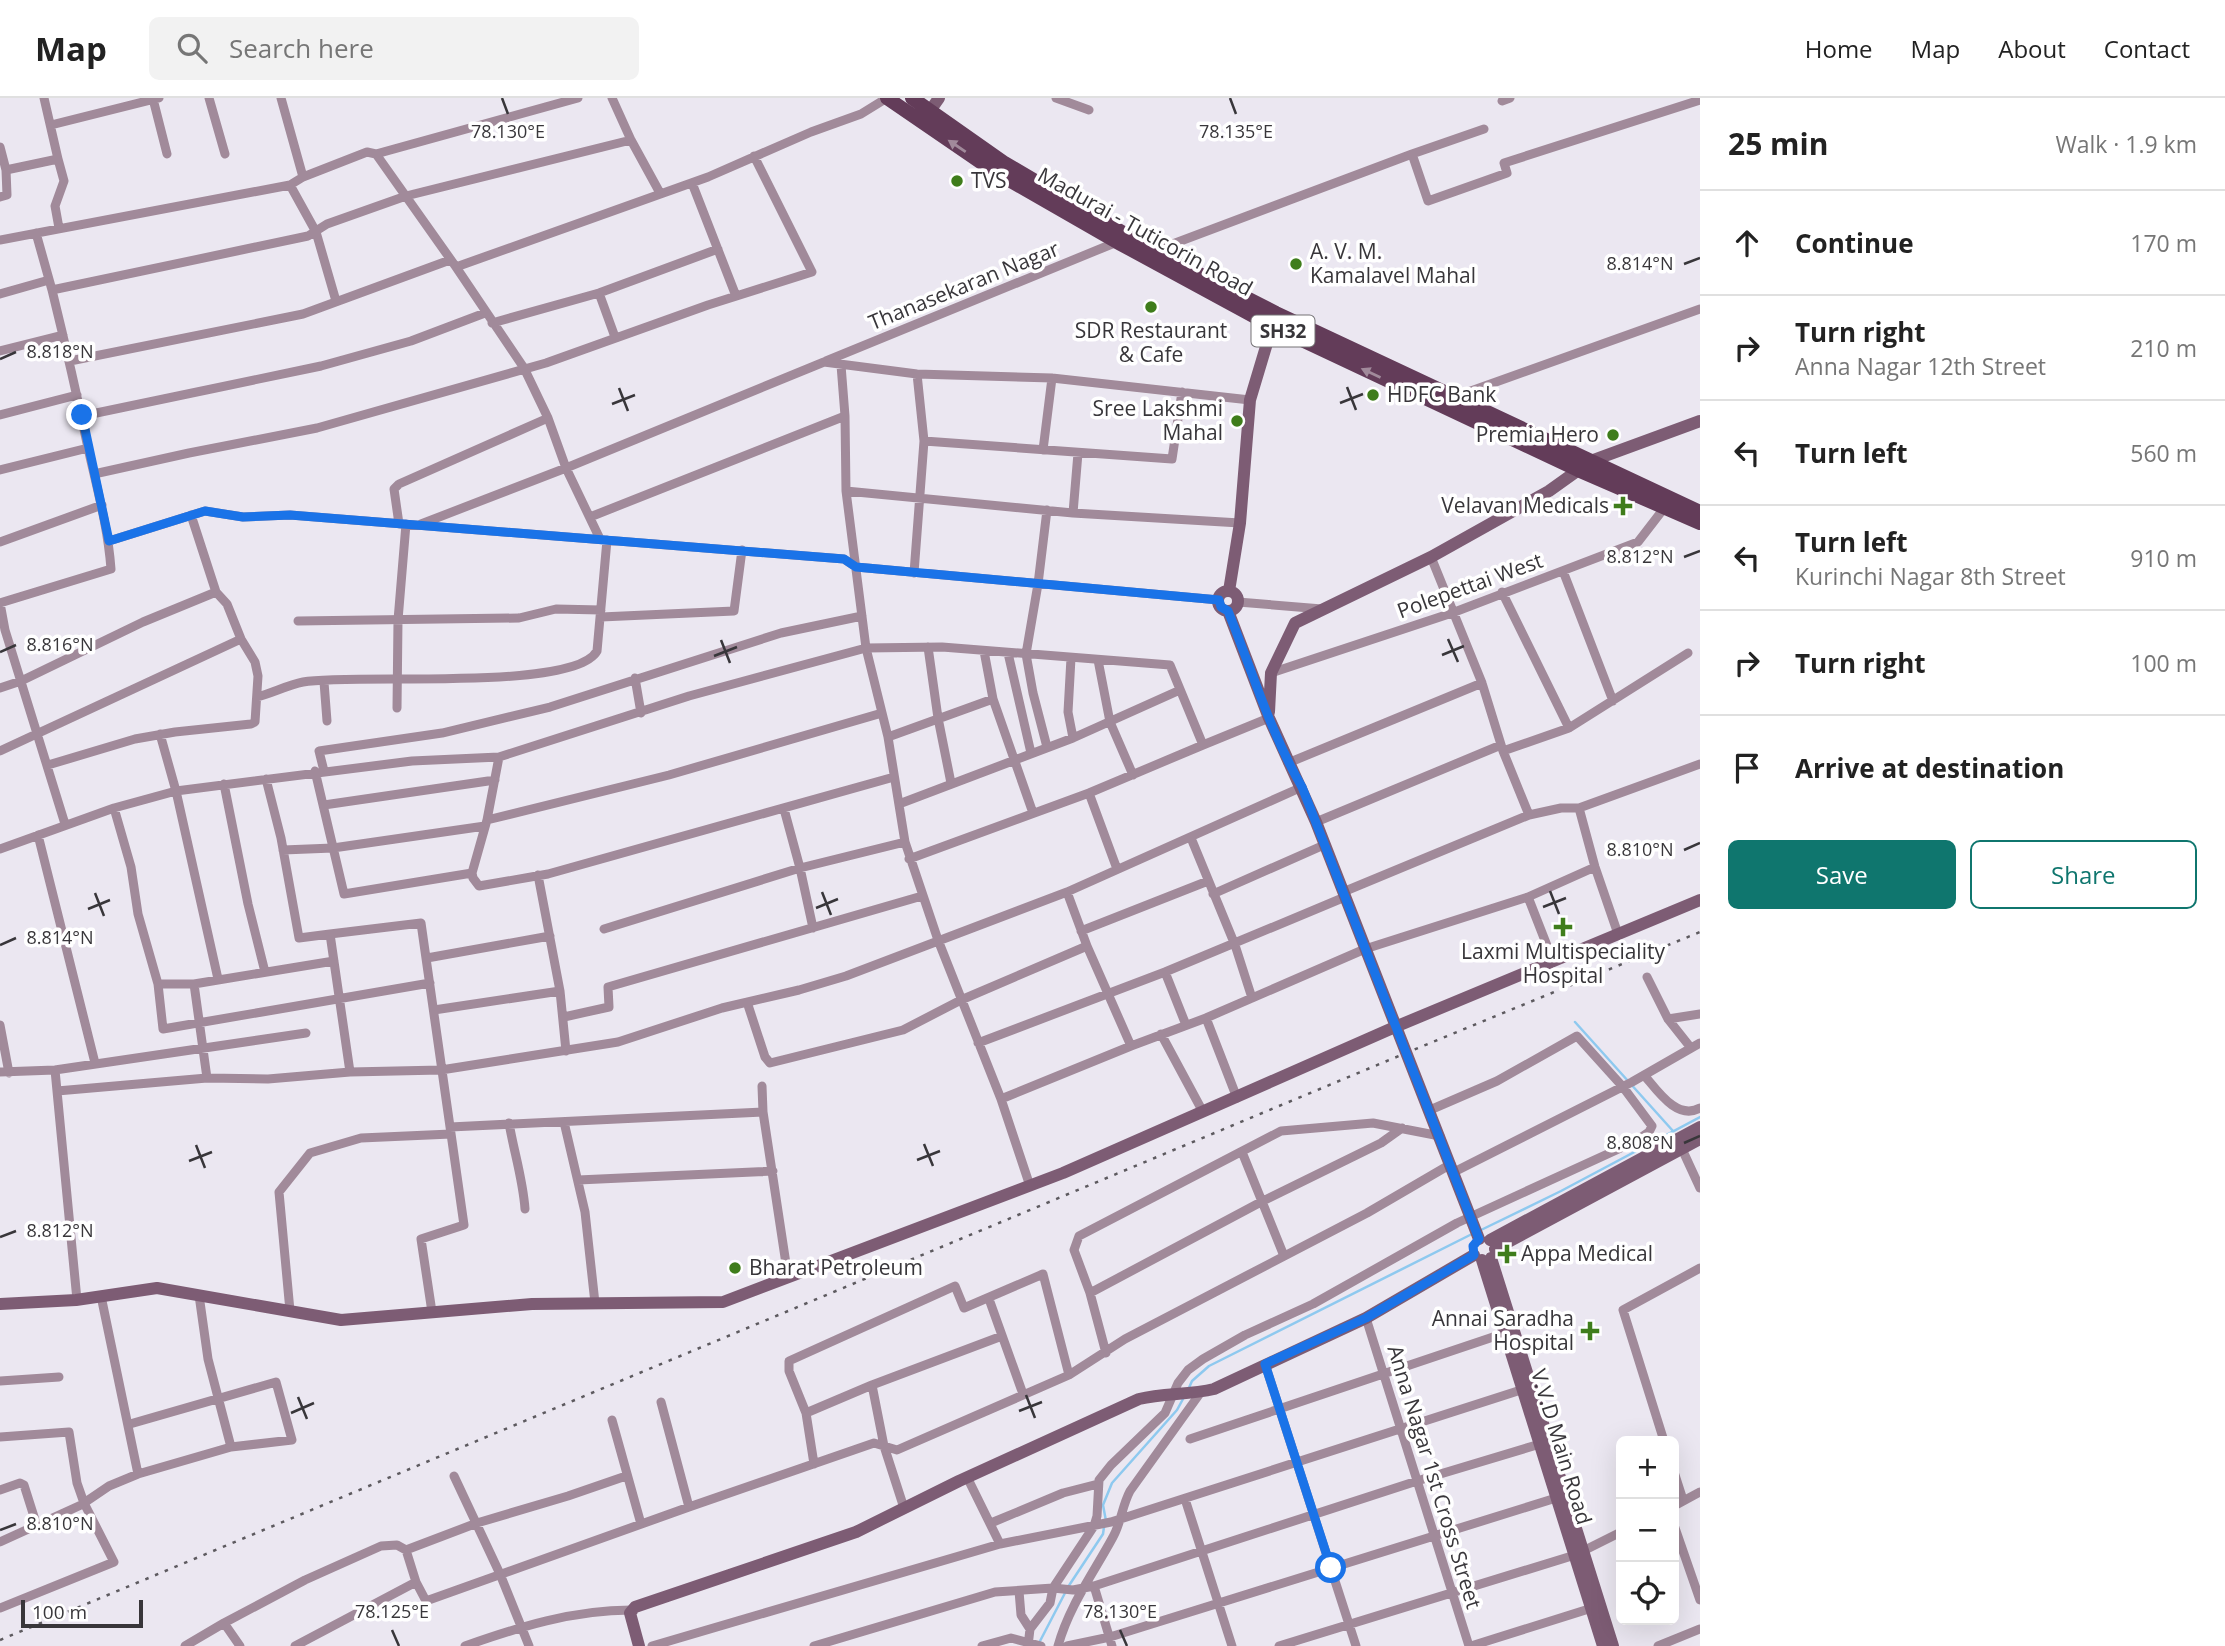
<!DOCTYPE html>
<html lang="en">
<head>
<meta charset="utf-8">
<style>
  :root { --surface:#fff; --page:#f2f2f2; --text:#222; --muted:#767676; --line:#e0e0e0; --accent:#0f766e }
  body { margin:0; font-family:"Open Sans",sans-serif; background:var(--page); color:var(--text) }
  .controls { position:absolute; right:21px; bottom:21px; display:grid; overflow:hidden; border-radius:10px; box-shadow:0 7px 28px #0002 }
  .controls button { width:63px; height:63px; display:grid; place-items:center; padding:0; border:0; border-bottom:2px solid var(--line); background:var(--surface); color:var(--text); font:35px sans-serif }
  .scale { position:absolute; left:21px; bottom:18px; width:122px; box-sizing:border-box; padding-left:7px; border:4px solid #38363a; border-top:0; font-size:19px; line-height:24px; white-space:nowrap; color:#38363a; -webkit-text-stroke:5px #fff; paint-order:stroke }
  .stop { position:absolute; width:21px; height:21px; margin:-16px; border:5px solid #1a73e8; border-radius:50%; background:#fff }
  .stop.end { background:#1a73e8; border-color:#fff; box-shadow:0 2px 7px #0008 }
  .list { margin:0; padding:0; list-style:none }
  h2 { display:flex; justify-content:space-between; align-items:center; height:91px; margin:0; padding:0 28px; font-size:30px }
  h2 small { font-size:23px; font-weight:400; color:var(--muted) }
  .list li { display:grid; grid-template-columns:46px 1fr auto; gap:21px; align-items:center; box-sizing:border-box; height:105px; padding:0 28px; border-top:2px solid var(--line) }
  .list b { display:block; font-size:26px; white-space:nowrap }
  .list p { margin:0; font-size:23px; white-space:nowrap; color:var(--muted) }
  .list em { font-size:23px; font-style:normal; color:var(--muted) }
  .actions { display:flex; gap:14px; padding:21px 28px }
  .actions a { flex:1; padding:16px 0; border:2px solid var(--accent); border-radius:10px; text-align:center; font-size:24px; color:var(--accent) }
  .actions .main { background:var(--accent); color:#fff }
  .icon { flex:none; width:38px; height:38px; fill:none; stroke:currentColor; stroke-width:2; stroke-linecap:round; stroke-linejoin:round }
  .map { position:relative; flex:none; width:1700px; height:1548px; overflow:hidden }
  header { display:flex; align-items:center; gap:42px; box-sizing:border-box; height:98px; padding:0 35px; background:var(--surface); border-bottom:2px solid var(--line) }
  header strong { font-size:33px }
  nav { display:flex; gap:38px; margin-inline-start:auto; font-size:24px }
  .search { width:490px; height:63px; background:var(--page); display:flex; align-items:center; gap:18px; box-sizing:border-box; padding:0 24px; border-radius:10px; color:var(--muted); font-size:26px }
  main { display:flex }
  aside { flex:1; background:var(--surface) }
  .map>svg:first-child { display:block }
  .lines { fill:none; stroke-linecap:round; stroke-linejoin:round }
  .stream { stroke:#8ec9ef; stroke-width:2.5 }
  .street { stroke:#a18a9a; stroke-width:9 }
  .secondary { stroke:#7d5c74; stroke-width:12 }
  .primary { stroke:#633c59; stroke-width:14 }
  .rail { stroke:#5d5a5f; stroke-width:2.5; stroke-dasharray:3.5 7; stroke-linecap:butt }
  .oneway { fill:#a18a9b }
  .route { stroke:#1a73e8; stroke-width:9 }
  .ticks { fill:none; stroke:#38363a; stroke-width:2.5 }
  .poi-dot { fill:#3f7d1b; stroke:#fff; stroke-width:2.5 }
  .labels { text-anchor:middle; stroke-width:7; stroke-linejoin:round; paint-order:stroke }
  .shield { fill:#fff; stroke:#747275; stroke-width:2 }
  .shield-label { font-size:19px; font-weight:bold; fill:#38363a }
  .poi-label { font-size:21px; fill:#38363a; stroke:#fff; text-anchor:start }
  .street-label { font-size:21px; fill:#38363a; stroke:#fff }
  .ticks-label { font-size:18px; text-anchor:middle; fill:#38363a; stroke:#fff; stroke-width:7; stroke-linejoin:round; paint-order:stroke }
</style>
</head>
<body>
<header>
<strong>Map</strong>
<div class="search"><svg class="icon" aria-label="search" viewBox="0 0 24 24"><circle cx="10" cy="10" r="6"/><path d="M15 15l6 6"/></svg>Search here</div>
<nav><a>Home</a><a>Map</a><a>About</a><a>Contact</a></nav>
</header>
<main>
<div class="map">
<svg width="1700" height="1548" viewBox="0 0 1700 1548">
  <rect width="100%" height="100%" fill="#ebe7f1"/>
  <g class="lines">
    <path class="stream" d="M1575,924L1673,1033
      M1481,1132L1561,1093L1700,1019
      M1188,1292L1192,1283L1209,1268L1472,1136
      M1106,1423L1103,1407L1112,1385L1177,1312L1183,1301
      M1068,1489L1103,1436L1104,1429
      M1039,1545L1065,1495"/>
    <path class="street" d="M209,0L225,56
      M281,0L303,79
      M612,0L631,42
      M1056,0L1089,12
      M153,1L167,56
      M1502,3L1510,0
      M51,27L159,0
      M1484,31L1412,56L1428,103L1507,75L1504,65L1700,2
      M0,49L6,72L58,61L44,0
      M376,56L456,169L524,270L548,320L566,370L600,441
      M58,61L64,83L55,108L59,130
      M692,85L736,198
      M290,87L316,134L336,203
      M0,99L7,97L6,72
      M36,135L52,192L308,138L327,126L406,98L631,42L660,95
      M0,142L290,87L303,79L367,54L376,56L578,0
      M1154,153L1412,56
      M456,169L708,79L811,34L861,16L887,0
      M599,195L615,239
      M0,196L49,182
      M492,225L599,195L718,151
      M0,253L63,237
      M70,263L303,216L450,162
      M826,263L1117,144
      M841,267L845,318L846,393L866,550L888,639L905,744L938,842L1001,1001L1030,1088
      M1454,299L1700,211
      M0,317L77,297
      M82,318L321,268L411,243L485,215
      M924,343L1172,361L1182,294
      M1043,352L1052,280
      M0,372L88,350
      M94,376L189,355L317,330L546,265L708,207L812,174L754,58
      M846,393L1073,415L1240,425
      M1073,415L1078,355
      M590,419L845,318
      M399,426L394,391L399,386L548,320
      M421,426L566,370L824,264L917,276L1052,280L1250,302
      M109,443L205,413L243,419L290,417L844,461L856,469L1219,502
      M0,444L102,407
      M1431,459L1482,585L1503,653L1529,717
      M1563,473L1613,603
      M914,475L924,343L917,276
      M1502,494L1569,630L1688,555
      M1238,504L1322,511
      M0,505L111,471C108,430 97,390 88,350C77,297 65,245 52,192
      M0,505L5,532L65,726
      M601,519L734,513L742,452
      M298,523L519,520L556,511L601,512
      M928,549L938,620L951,685
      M984,553L993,601L1033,715
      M1008,555L1031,655
      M1071,560L1068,614L1073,640
      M1098,562L1110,624L1133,677
      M1271,575L1452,515L1638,444L1665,409
      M635,580L641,615
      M324,584L327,623
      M0,590L21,583L143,524L216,494
      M257,599C272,595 288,587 303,584C355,575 574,594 597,553L607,442
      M397,610L398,522L406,426
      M160,636L176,693L218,881
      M888,639L993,601
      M1047,649L1033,595L1026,556L1038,486L1047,412
      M0,653L241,541
      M1503,653L1569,630
      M499,659L487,722L472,775L473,780L479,788L548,776L894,679
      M1288,665L1482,585
      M48,667L135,641L175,634L251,626L255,624L258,578L255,564L241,541L227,506L216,494L191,417
      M315,673L344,796L472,775
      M324,673L319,653L442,635L550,609L781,535L862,518
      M266,681L281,740L299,840L330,836L350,974L441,972L618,944L722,910L799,892L846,878L1067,794
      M224,686L248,806L265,874
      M1302,689L1067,794L1087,848L1131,948L1206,920L1365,851L1528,799
      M1089,695L1117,771
      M899,706L1073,640L1180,592
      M324,707L495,682
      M114,710L131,769L138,816L158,886L163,931L430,885
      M1579,710L1595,769L1618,836
      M784,711L800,770L813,830
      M487,722L669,677L882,615
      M1316,724L1501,647
      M38,737L95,965
      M1191,740L1235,847L1252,900
      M0,751L114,710L176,693L412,663L499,659L689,598L866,550L942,549L1170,567L1203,647L1269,620
      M283,752L333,750L485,728
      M909,761L1089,695L1203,647
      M538,777L560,893L566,953
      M1343,794L1529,717L1561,710H1579L1700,666
      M1213,796L1324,747
      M604,831L800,770L905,744
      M1081,833L1208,783
      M330,836L421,825L464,1127L421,1141L432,1214
      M427,860L550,838
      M1553,863L1528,799L1595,769
      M1165,874L1186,927
      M1647,879L1668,921L1691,950
      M158,886H194
      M747,904L765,959L770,965L903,932L961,902L1087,848
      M434,912L560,893
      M564,919L609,909L608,889L922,798
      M1206,920L1237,1000
      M1668,921L1700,916
      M0,927L9,975
      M1161,936L1203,1014
      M978,945L1165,874L1345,799
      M55,972L57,993L207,980L268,981L350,974
      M0,974L55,972L306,935
      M1644,977C1657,992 1677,1023 1700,1010
      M207,980L194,886L334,863
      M762,988L763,1014L788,1179
      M57,993L77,1202
      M1001,1001L1131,948
      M564,1024L585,1114L595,1205
      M509,1025C514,1054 523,1082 525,1111
      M450,1029L763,1014
      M1682,1051L1700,1090
      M1242,1054L1284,1158
      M1454,1074L1632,984L1700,945
      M578,1082L773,1073
      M1090,1195L1261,1104L1381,1045L1402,1030
      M199,1197L208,1261L231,1349
      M101,1198L138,1376
      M989,1201L1023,1296
      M290,1213L279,1094L310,1055L361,1040L451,1036
      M1366,1220L1469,1548
      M1106,1255L1090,1195L1074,1152L1079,1138L1281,1033L1373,1025L1440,1038
      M1265,1266L1356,1548
      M0,1283L59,1279
      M872,1287L884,1348L904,1410
      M661,1304L689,1409
      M806,1315L872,1287L1002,1238
      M612,1322L641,1426
      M0,1339L69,1334L77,1385L84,1405L114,1464L0,1510
      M1190,1341L1505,1235
      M1664,1343L1623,1212L1700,1170
      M814,1366L806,1315L789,1273V1263L955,1188L964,1210L1043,1176L1069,1277
      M1674,1374L1683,1402
      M454,1378L500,1476L529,1548
      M967,1379L1000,1446
      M0,1392L20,1385L24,1387L37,1428
      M1185,1401L1232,1548
      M1674,1408L1700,1394
      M991,1425L1063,1395L1098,1386
      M1674,1427L1700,1502
      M0,1444L81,1407L109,1388L138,1376L231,1349L292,1342L276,1284L130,1326
      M406,1452L477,1425L568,1398L626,1378
      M1094,1488L1112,1548
      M1019,1493L1021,1517L1030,1531
      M224,1525L240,1548
      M185,1548L224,1525L305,1482L381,1448L397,1447L406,1452L416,1484
      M295,1548L416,1484L426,1503L689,1409L874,1345L897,1352L1069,1277L1125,1241L1367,1115L1451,1066
      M465,1548C519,1529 573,1512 631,1512
      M652,1548L1000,1446L1111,1424L1524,1291
      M814,1548L995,1494L1053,1490L1073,1492L1094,1488L1417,1383L1540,1346
      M982,1548L1011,1540L1041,1548
      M1028,1548L1030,1531L1050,1505L1053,1490L1094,1428L1097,1418L1099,1382L1111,1367L1165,1315L1178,1285L1188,1272L1203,1261L1245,1237L1313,1206L1457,1125L1636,1043L1649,1034L1652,1028L1623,989L1577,938L1497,983L1430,1012
      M1058,1548C1069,1508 1093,1476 1113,1439C1121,1425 1122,1408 1130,1393L1201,1294
      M1067,1548L1110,1539L1556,1400
      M1279,1548L1575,1457L1621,1434
      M1471,1548L1592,1510
      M1658,1548L1700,1531"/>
    <path class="secondary" d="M925,20L939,0
      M1229,493L1240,425L1250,302L1274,222
      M1218 503a10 10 0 1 1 20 0a10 10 0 1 1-20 0Z
      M1228,513L1269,620L1316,724L1479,1141
      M1269,614L1271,575L1295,525L1431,459L1549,393L1591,363L1700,323
      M1490,1142L1700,1029
      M1495,1151L1700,1041
      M1491,1160L1613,1548
      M1482,1162L1603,1548
      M0,1206L76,1202L157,1190L341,1222L532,1206L723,1204L1063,1075L1395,929L1700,802
      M639,1548L630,1515L635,1509L856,1434L959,1383L1139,1301C1164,1295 1189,1297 1214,1291L1366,1220L1474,1157"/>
    <path class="primary" d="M887,0L995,74L1117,144L1272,228L1578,372L1700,425
      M912,0L1003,64L1154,153L1276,215L1700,414"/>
    <path class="rail" d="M0,1542L1406,955L1700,834"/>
  </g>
  <defs><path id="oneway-solid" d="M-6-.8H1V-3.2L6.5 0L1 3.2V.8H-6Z" transform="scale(1.75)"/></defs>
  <g class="oneway">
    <use href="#oneway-solid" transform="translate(957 48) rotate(-146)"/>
    <use href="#oneway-solid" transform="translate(1371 275) rotate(-155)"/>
  </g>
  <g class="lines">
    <path class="route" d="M82,317L109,443L205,413L243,419L290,417L844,461L856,469L1219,502L1221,509L1228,513C1252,572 1270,634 1302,689L1479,1141L1473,1148L1474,1157L1366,1220L1265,1266L1331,1470"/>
  </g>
  <path class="ticks" d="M502,0L508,16M1230,0L1236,16M1684,166L1700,160M0,261L16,254M1347,289L1356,312M619,290L628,313M1340,305L1363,296M612,306L635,297M1684,459L1700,453M1448,541L1458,564M721,542L730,565M0,554L16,547M1442,557L1464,548M714,558L737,549M1684,752L1700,745M1550,793L1559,816M822,794L831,817M95,795L104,818M1543,809L1566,800M816,810L838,801M88,811L110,802M0,847L16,840M1684,1045L1700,1038M924,1046L933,1068M196,1047L205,1070M917,1062L940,1053M189,1063L212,1054M0,1139L16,1133M1026,1297L1035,1320M298,1299L307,1321M1019,1313L1042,1304M291,1315L314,1305M0,1432L16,1426M392,1532L399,1548M1120,1532L1127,1548"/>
  <g class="poi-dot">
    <circle cx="957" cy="83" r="7"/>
    <circle cx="1296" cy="166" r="7"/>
    <circle cx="1151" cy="209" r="7"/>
    <circle cx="1373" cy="297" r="7"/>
    <circle cx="1237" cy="323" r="7"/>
    <circle cx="1613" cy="337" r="7"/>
    <path d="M1619.5 397.5h7v7h7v7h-7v7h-7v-7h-7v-7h7z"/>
    <path d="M1559.5 818.5h7v7h7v7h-7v7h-7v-7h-7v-7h7z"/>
    <path d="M1503.5 1145.5h7v7h7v7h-7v7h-7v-7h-7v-7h7z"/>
    <circle cx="735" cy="1170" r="7"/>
    <path d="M1586.5 1222.5h7v7h7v7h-7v7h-7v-7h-7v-7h7z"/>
  </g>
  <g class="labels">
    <rect class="shield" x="1251.5" y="217.5" width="63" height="31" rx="5"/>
    <g class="shield-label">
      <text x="1283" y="240">SH32</text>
    </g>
    <g class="poi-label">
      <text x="971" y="90">TVS</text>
      <text x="1310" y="161">A. V. M.<tspan x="1310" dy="24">Kamalavel Mahal</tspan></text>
      <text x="1151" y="240" text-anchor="middle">SDR Restaurant<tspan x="1151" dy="24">&amp; Cafe</tspan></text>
      <text x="1387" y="304">HDFC Bank</text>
      <text x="1223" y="318" text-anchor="end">Sree Lakshmi<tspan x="1223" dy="24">Mahal</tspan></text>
      <text x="1599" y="344" text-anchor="end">Premia Hero</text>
      <text x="1609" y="415" text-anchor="end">Velavan Medicals</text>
      <text x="1563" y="861" text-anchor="middle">Laxmi Multispeciality<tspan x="1563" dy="24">Hospital</tspan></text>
      <text x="1521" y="1163">Appa Medical</text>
      <text x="749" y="1177">Bharat Petroleum</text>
      <text x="1574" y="1228" text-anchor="end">Annai Saradha<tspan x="1574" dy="24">Hospital</tspan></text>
    </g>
    <g class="street-label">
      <text transform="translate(1145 134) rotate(29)" y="7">Madurai - Tuticorin Road</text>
      <text transform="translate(964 188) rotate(-22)" y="7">Thanasekaran Nagar</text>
      <text transform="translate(1470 488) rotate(-20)" y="7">Polepettai West</text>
      <text transform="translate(1561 1349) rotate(73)" y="7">V.V.D Main Road</text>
      <text transform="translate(1434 1379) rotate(73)" y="7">Anna Nagar 1st Cross Street</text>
    </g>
  </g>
  <g class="ticks-label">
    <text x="508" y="40">78.130°E</text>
    <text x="1236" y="40">78.135°E</text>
    <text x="1640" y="172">8.814°N</text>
    <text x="60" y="260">8.818°N</text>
    <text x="1640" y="465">8.812°N</text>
    <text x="60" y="553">8.816°N</text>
    <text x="1640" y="758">8.810°N</text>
    <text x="60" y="846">8.814°N</text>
    <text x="1640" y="1051">8.808°N</text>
    <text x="60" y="1139">8.812°N</text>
    <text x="60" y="1432">8.810°N</text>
    <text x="392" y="1520">78.125°E</text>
    <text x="1120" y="1520">78.130°E</text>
  </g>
</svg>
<div class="controls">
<button>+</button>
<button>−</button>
<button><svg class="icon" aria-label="locate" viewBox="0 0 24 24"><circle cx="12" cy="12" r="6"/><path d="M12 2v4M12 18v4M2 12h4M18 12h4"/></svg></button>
</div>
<div class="scale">100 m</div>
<div class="stop" style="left:1331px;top:1470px"></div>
<div class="stop end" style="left:82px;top:317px"></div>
</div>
<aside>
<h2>25 min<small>Walk · 1.9 km</small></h2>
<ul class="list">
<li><svg class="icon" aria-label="ahead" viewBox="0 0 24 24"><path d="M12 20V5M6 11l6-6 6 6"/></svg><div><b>Continue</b></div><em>170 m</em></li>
<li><svg class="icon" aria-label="right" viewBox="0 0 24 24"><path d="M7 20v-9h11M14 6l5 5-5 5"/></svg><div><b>Turn right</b><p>Anna Nagar 12th Street</p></div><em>210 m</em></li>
<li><svg class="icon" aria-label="left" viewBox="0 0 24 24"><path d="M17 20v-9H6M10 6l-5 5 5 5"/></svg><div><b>Turn left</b></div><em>560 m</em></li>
<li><svg class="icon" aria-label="left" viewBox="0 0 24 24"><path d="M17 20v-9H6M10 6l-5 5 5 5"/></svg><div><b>Turn left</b><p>Kurinchi Nagar 8th Street</p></div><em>910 m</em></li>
<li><svg class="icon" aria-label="right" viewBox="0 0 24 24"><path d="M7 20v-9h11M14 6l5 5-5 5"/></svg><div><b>Turn right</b></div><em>100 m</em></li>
<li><svg class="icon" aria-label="arrive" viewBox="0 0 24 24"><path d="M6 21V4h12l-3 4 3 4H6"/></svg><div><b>Arrive at destination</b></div></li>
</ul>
<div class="actions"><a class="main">Save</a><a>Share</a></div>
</aside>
</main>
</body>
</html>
